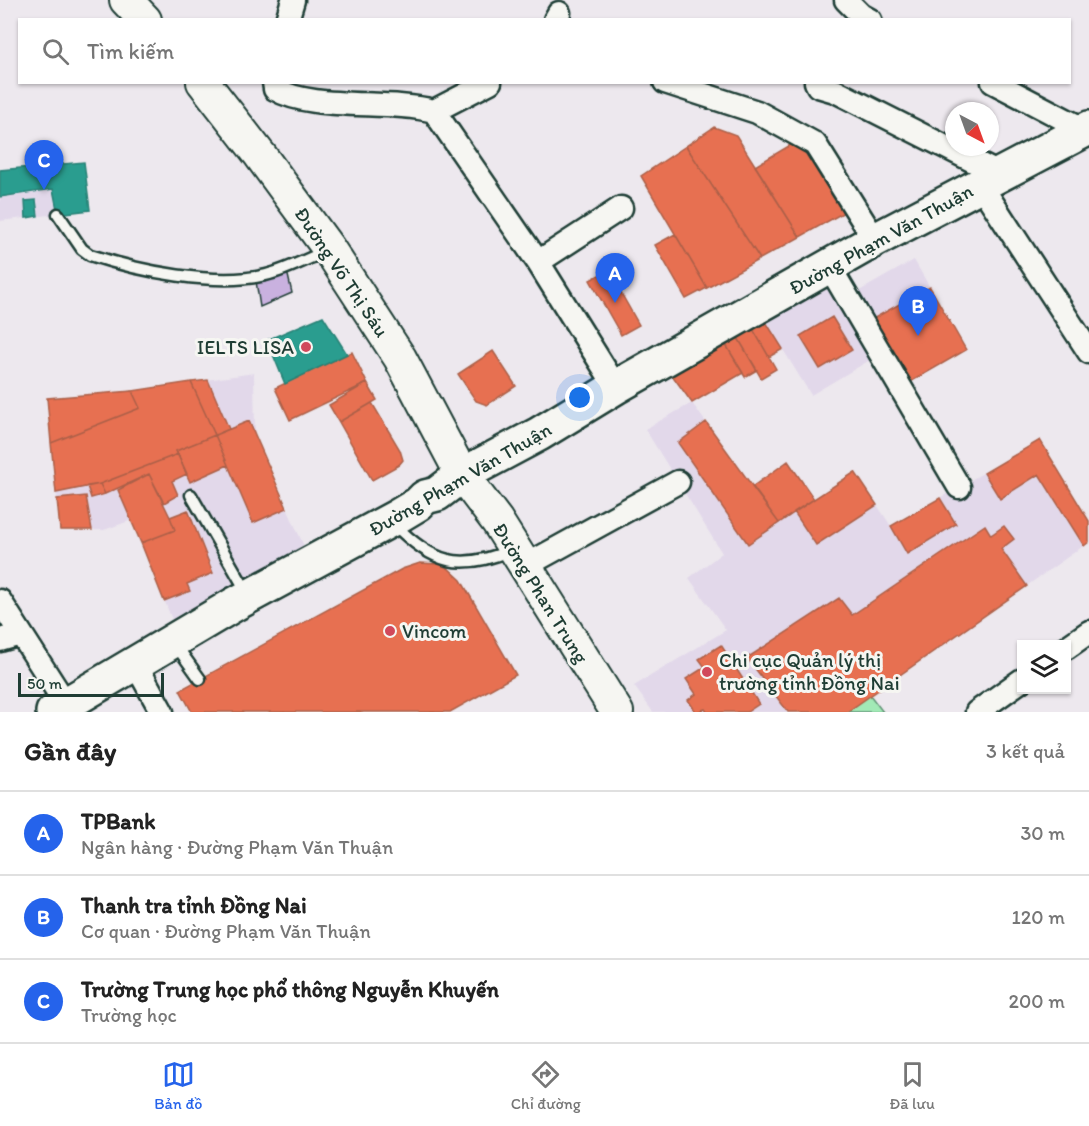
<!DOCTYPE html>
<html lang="vi">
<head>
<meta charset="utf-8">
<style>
  :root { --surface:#fff; --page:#f2f2f2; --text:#222; --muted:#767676; --line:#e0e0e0; --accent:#2563eb }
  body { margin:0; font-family:Itim,sans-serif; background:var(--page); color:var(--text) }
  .controls { position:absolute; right:18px; bottom:18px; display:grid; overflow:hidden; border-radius:0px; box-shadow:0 2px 4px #0004 }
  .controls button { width:54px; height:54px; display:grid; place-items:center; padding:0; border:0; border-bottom:2px solid var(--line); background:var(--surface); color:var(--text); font:30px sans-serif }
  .compass { position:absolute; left:945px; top:102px; width:54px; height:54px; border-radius:50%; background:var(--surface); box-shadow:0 2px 4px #0004; rotate:139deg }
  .scale { position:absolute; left:18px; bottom:15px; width:146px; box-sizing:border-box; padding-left:6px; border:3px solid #1f3d34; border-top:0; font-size:16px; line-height:21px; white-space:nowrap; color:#1f3d34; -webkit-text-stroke:4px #f6f6f2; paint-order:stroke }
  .you { position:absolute; left:580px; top:398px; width:21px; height:21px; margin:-15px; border:4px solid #fff; border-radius:50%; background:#1a73e8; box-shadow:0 0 0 9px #1a73e833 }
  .badge { display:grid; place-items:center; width:39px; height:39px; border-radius:50%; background:var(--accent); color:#fff; font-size:20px; font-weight:700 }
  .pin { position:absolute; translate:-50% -50px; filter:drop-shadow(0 2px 3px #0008) }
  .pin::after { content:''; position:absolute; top:32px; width:21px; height:18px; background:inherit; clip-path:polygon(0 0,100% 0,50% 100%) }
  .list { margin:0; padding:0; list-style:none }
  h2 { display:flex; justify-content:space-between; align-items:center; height:78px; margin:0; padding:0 24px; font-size:26px }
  h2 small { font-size:20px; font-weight:400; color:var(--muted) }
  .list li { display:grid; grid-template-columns:39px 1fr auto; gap:18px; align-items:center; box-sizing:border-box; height:84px; padding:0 24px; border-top:2px solid var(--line) }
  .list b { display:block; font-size:22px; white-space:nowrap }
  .list p { margin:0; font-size:20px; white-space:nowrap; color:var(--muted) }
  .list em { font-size:20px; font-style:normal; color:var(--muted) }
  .icon { flex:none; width:33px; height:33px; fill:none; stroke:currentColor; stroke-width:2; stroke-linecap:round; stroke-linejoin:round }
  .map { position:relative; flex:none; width:1089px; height:712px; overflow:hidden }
  .search { position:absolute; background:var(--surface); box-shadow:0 2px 4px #0004; left:18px; right:18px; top:18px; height:66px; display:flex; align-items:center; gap:15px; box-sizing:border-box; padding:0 21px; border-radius:0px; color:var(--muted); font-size:22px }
  .sheet { height:330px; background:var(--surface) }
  nav { display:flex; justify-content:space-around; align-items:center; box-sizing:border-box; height:84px; border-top:2px solid var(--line); background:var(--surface); font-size:16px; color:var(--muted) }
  nav a { display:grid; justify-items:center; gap:3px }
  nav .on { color:var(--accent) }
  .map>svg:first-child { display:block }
  .built { fill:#e2d8ea }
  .green { fill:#a2e9b6; stroke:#609375; stroke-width:1.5 }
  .shops { fill:#e76f51; stroke:#ab6048; stroke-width:1.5 }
  .schools { fill:#2a9d8f; stroke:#278074; stroke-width:1.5 }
  .building { fill:#c9b1df; stroke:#1f3d34; stroke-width:1.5 }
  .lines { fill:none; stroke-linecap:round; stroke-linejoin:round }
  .service-casing { stroke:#1f3d34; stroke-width:15 }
  .minor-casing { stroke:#1f3d34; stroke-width:27 }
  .secondary-casing { stroke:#1f3d34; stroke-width:36 }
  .primary-casing { stroke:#1f3d34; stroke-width:38 }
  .service { stroke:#f6f6f2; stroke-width:10 }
  .minor { stroke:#f6f6f2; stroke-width:22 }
  .secondary { stroke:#f6f6f2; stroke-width:32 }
  .primary { stroke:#f6f6f2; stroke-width:33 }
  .poi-dot { fill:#d1495b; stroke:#f6f6f2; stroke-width:2 }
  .labels { text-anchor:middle; stroke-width:6; stroke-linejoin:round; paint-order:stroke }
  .street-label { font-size:20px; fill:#1f3d34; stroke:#f6f6f2 }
  .poi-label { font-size:20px; fill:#1f3d34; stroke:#f6f6f2; text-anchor:start }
</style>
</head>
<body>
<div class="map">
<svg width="1089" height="712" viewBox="0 0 1089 712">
  <rect width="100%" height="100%" fill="#ede8ee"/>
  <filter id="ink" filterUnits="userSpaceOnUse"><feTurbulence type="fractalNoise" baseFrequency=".0167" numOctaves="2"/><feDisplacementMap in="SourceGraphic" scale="12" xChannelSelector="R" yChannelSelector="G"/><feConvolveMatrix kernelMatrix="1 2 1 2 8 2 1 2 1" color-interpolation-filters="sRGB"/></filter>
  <g filter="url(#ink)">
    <path class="built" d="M84,162L90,210L0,221V170Z
      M914,260L966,350L907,384L854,294Z
      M832,285L875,357L811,395L766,322Z
      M254,373L255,436L307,553L175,627L132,520L104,530H60L47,398L132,391Z
      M692,403L752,486L788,461L814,499L855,472L891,526L1040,440L1089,521V542L847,712H653L634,686L726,630L689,578L722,553L645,429Z"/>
    <path class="green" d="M870,695L883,712H847Z"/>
    <path class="shops" d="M714,127L736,135L800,237L760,259L686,146Z
      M797,141L811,149L848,210L800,237L755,166Z
      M686,146L760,259L707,288L641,176Z
      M675,234L707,288L686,299L655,245Z
      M608,270L639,325L621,335L590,280Z
      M930,287L966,350L907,384L869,321Z
      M832,317L852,350L820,369L800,336Z
      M766,322L783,349L769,357L753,329Z
      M753,329L776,369L761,378L738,338Z
      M738,338L757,370L745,377L726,345Z
      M726,345L743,373L692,403L672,375Z
      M493,351L516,386L487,405L476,401L458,374Z
      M352,352L367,383L290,420L275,388Z
      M208,380L229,429L215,435L191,382Z
      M191,382L215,435L176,451L178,454L100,484L56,493L51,443L140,408L132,391Z
      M367,383L377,400L339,422L329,405Z
      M132,391L140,408L51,443L47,398Z
      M372,403L400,450L403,460L399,465L372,480L339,422Z
      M249,421L287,508L253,523L215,435Z
      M706,422L779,523L748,544L678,443Z
      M215,435L228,465L190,482L176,451Z
      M1040,440L1089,521V542L1084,546L1039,474L1000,499L984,473Z
      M178,454L187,474L172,481L178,495L164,503L149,474L105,494L100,484Z
      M788,461L814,499L779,523L752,487Z
      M855,472L877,505L816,545L794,512Z
      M149,474L170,517L175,530L141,543L118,490Z
      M100,484L105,494L91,498L87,486Z
      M86,496L92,530H60L57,499Z
      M940,498L956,524L907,554L891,526Z
      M188,510L213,573L187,584L190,591L164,601L141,543L175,530L170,517Z
      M985,525L991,535L1004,526L1014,539L1001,549L1027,586L847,712H788L747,658L839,598L852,615Z
      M420,563L439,564L448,568L461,580L516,675L450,712H192L180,690L402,569Z
      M721,645L759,704L747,712H707L705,709L696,712L688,700L696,694L686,679L705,667L699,659Z"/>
    <path class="schools" d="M84,162L90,210L58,214L53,189L0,197V170Z
      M36,200L38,216L26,218L25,201Z
      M323,316L347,354L285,384L267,340Z"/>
    <path class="building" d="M287,271L292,293L260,307L256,281Z"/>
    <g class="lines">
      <g class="service-casing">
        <path id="service" d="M58,214L82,249L90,255C139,271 216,287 266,275C287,270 307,259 326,251
          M191,495L248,594
          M394,524C432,563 460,572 511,550
          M175,644L200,679"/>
      </g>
      <g class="minor-casing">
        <path id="minor" d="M846,0L861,15L870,20
          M287,20L293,0
          M555,20L559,13
          M274,82L275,89C312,111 388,99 434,111L538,262L616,387
          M665,82L757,112L815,144L875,240
          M816,82L818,86L835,91L999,174
          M993,82L1085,130L1089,135
          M434,111L490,82
          M980,184L1089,352
          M538,262L621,208
          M829,266L959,487
          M525,566L678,482
          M0,601L71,712
          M0,640L21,634
          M1066,648L1089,632
          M135,663L162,712
          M977,712L1022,680"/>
      </g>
      <g class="secondary-casing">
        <path id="secondary" d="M126,0L145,20
          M203,82L260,155L329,249L400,358L462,475L497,521L617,712"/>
      </g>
      <g class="primary-casing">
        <path id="primary" d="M53,712L235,604L398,516L418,504L425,497L437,494L462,475L539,434L616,387L875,240L1089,128"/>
      </g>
      <use href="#service" class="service"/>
      <use href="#minor" class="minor"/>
      <use href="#secondary" class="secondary"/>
      <use href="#primary" class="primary"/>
    </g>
  </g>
  <g class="poi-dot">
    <circle cx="306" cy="347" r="6"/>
    <circle cx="390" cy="631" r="6"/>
    <circle cx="707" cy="672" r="6"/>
  </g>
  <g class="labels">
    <g class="street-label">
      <text transform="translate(881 239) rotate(-29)" y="7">Đường Phạm Văn Thuận</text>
      <text transform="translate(342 272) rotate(56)" y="7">Đường Võ Thị Sáu</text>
      <text transform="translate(460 479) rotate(-30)" y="7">Đường Phạm Văn Thuận</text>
      <text transform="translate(541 593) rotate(58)" y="7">Đường Phan Trung</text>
    </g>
    <g class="poi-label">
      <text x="294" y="354" text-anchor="end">IELTS LISA</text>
      <text x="402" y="638">Vincom</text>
      <text x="719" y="667">Chi cục Quản lý thị<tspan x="719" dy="23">trường tỉnh Đồng Nai</tspan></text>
    </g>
  </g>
</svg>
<div class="controls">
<button><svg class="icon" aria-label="layers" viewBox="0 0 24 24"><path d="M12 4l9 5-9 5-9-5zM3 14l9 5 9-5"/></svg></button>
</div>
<svg class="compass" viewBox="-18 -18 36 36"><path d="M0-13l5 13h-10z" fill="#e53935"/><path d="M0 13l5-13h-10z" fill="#767676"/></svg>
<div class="scale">50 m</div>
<div class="you"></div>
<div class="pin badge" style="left:615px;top:303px">A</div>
<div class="pin badge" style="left:918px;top:336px">B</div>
<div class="pin badge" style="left:44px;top:190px">C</div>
<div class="search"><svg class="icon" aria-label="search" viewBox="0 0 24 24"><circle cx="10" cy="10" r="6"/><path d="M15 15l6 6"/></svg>Tìm kiếm</div>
</div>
<section class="sheet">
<h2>Gần đây<small>3 kết quả</small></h2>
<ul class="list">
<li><span class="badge">A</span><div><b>TPBank</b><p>Ngân hàng · Đường Phạm Văn Thuận</p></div><em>30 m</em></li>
<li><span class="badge">B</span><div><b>Thanh tra tỉnh Đồng Nai</b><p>Cơ quan · Đường Phạm Văn Thuận</p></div><em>120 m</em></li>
<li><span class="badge">C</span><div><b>Trường Trung học phổ thông Nguyễn Khuyến</b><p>Trường học</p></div><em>200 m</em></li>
</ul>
</section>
<nav>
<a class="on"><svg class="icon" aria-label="map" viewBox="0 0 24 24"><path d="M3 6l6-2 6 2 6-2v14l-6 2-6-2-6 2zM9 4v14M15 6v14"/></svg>Bản đồ</a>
<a><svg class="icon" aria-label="directions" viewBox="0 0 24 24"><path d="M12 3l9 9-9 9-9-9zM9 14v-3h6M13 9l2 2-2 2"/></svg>Chỉ đường</a>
<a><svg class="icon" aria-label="saved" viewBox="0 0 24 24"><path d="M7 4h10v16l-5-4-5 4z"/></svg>Đã lưu</a>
</nav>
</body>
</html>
